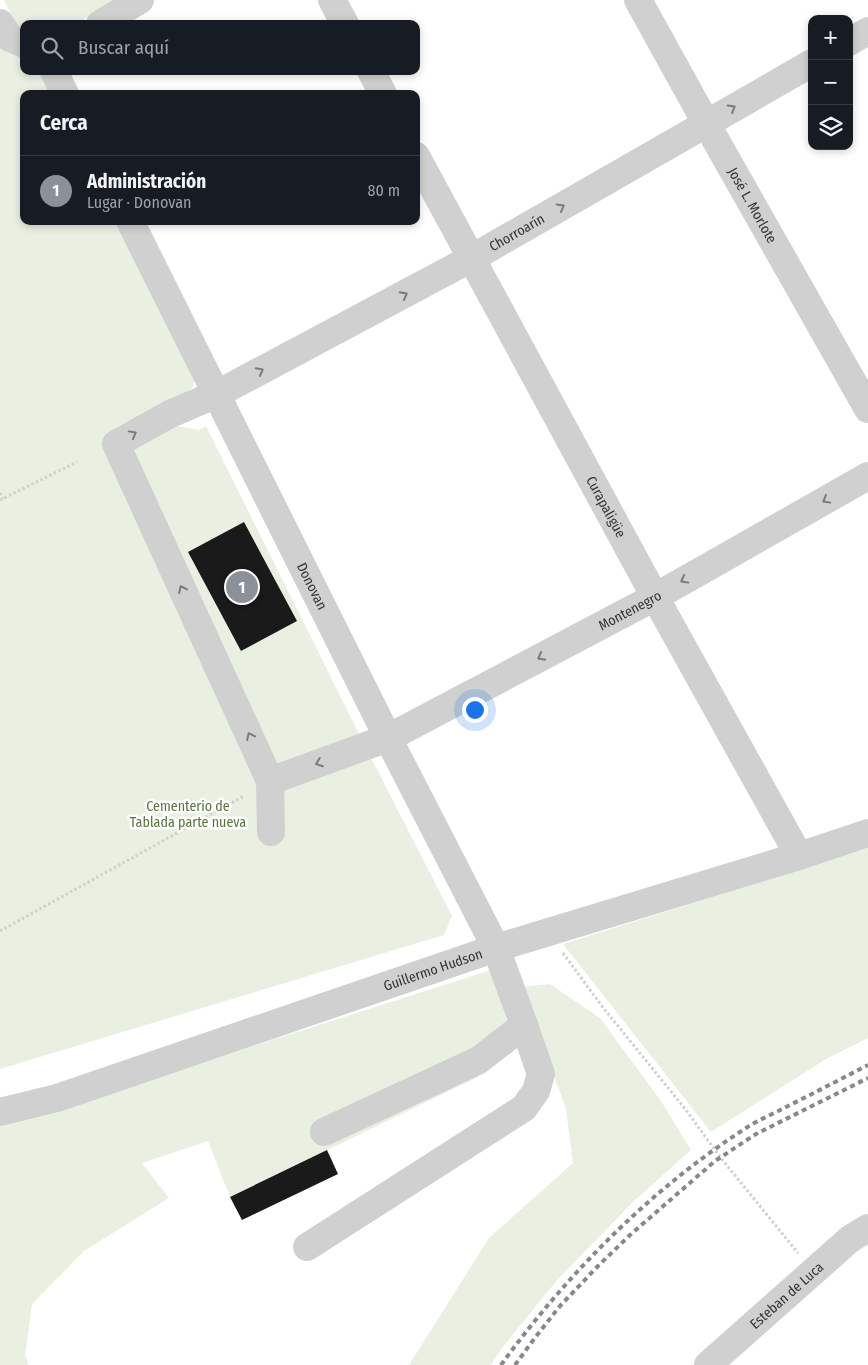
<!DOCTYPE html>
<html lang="es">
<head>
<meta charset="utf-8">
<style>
  :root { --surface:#171b24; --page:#242831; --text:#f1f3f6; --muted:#9ea1a6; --line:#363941; --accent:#8c9099 }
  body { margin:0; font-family:"Fira Sans Condensed",sans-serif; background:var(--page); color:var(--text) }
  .controls { position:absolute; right:15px; top:15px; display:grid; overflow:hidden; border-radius:10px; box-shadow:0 2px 8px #0003 }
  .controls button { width:45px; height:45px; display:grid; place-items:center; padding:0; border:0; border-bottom:1px solid var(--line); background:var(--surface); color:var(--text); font:25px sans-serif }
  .you { position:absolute; left:474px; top:709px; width:18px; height:18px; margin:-12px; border:4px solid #fff; border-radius:50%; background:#1a73e8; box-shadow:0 0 0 8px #1a73e833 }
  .badge { display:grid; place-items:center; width:32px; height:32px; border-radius:50%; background:var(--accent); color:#fff; font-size:16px; font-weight:700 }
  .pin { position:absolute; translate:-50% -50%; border:2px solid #fff; box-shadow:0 1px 5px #0006 }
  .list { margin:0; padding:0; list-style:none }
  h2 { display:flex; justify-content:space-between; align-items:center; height:65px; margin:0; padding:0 20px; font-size:21px }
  h2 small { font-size:16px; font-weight:400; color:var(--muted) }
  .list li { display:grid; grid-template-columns:32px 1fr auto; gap:15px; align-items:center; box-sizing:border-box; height:70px; padding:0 20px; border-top:1px solid var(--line) }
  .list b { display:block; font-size:19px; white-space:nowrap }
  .list p { margin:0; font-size:16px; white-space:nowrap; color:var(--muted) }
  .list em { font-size:16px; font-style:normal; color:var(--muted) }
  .icon { flex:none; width:28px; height:28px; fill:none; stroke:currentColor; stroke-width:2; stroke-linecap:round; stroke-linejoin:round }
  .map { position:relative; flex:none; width:868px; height:1365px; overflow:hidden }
  .search { position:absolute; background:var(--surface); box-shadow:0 2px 8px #0003; left:20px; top:20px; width:400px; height:55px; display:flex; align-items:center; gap:12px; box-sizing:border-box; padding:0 18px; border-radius:10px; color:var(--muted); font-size:19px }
  .panel { position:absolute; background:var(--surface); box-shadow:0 2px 8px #0003; left:20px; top:90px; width:400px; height:135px; border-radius:10px }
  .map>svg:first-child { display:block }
  .green { fill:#e9f0e1 }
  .building { fill:#1a1a1a }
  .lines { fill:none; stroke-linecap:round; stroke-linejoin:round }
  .path { stroke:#d0d0d0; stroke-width:3; stroke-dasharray:2.5 2.5; stroke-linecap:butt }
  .minor { stroke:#d0d0d0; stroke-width:28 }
  .rail { stroke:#888; stroke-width:4; stroke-dasharray:5 4; stroke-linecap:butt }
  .oneway { stroke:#7a7a7a }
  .labels { text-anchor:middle; stroke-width:5; stroke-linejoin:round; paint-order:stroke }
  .street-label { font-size:14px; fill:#333; stroke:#fff }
  .park-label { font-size:14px; fill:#58733c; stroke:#fff }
</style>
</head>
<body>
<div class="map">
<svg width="868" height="1365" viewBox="0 0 868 1365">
  <rect width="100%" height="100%" fill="#fff"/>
  <path class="green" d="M4,0H117L75,24H24V35L21,34Z
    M0,37L8,52L20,49L24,50V71H44L55,94H24V221H119L195,378L193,386L186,396L177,426L199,430L206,426L365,746L452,916L444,935L0,1069Z
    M868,848V1038L826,1059L711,1132L563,944Z
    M491,970L508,1025L478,1077L230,1197L208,1141L142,1163L169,1198L84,1251L32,1304L25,1355L29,1365H0V1124L38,1115Z
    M550,984L600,1018L661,1101L691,1150L634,1201L558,1279L502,1348L491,1365H409L489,1238L573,1163L566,1109L522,987Z"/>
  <path class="building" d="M244,522L297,621L241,651L188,552Z
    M327,1150L338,1174L242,1220L230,1197Z"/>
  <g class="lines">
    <path class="path" d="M0,493L3,499
      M0,500L77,462
      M0,931L244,796
      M563,953L601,1005L686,1110L720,1157L798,1253"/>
    <g class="minor">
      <path d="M332,0L345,24"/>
      <path id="s1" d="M638,0L706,123L868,409"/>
      <path d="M0,23L10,38L24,44"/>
      <path d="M100,24L140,0"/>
      <path d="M849,42L868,31"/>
      <path d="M54,71L65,94"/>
      <path d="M371,71L383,94"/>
      <path id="s2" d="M416,156L655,597L799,856"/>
      <path id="s3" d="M130,221L388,738L496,948L524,1025L541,1074L536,1091L524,1108L307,1247"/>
      <path id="s4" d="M270,781L388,738L655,597L868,476"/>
      <path id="s5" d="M271,832L270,781L116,444L170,414L217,394L472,258L812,63"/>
      <path id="s6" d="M0,1112L57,1098L496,948L799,856L868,833"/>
      <path d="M324,1132L479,1060L524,1025"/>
      <path id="s7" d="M708,1365L850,1239L868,1228"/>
    </g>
    <path class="rail" d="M501,1365C568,1273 650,1190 746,1128C758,1120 773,1114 786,1107C814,1093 841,1079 868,1065
      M515,1365L534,1339L560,1306L598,1266L630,1235L715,1161L756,1134L868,1078"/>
  </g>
  <defs><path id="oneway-chevron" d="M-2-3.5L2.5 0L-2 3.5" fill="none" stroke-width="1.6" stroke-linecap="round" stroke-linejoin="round" transform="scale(1.25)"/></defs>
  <g class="oneway">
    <use href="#oneway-chevron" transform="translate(732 108) rotate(-30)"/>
    <use href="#oneway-chevron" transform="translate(561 207) rotate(-30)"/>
    <use href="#oneway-chevron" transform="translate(404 295) rotate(-28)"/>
    <use href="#oneway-chevron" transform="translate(260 371) rotate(-28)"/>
    <use href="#oneway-chevron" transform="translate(133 434) rotate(-29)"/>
    <use href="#oneway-chevron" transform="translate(826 500) rotate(151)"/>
    <use href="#oneway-chevron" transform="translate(684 580) rotate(151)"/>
    <use href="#oneway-chevron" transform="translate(182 589) rotate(-115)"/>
    <use href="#oneway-chevron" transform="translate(541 657) rotate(152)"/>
    <use href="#oneway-chevron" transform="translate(250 736) rotate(-115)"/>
    <use href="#oneway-chevron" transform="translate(319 763) rotate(159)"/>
  </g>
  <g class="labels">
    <g class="street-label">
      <text dy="5" stroke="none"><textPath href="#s1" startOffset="235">José L. Morlote</textPath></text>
      <text dy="5" stroke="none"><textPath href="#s5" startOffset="875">Chorroarín</textPath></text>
      <text dy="5" stroke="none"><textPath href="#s2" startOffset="399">Curapaligüe</textPath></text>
      <text dy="5" stroke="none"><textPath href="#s3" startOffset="408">Donovan</textPath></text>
      <text dy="5" stroke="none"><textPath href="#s4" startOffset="399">Montenegro</textPath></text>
      <text dy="5" stroke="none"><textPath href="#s6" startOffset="456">Guillermo Hudson</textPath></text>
      <text dy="5" stroke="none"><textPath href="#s7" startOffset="105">Esteban de Luca</textPath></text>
    </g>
    <g class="park-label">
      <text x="188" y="811">Cementerio de<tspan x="188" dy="16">Tablada parte nueva</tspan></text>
    </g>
  </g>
</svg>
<div class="controls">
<button>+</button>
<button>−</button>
<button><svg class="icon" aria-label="layers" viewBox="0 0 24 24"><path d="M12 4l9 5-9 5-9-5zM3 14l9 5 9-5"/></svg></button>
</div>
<div class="you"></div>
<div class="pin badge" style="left:242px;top:587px">1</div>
<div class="search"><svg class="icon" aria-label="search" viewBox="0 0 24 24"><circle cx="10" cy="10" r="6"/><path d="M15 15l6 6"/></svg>Buscar aquí</div>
<section class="panel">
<h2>Cerca<small></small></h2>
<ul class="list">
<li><span class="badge">1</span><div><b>Administración</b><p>Lugar · Donovan</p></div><em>80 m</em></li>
</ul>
</section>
</div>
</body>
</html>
